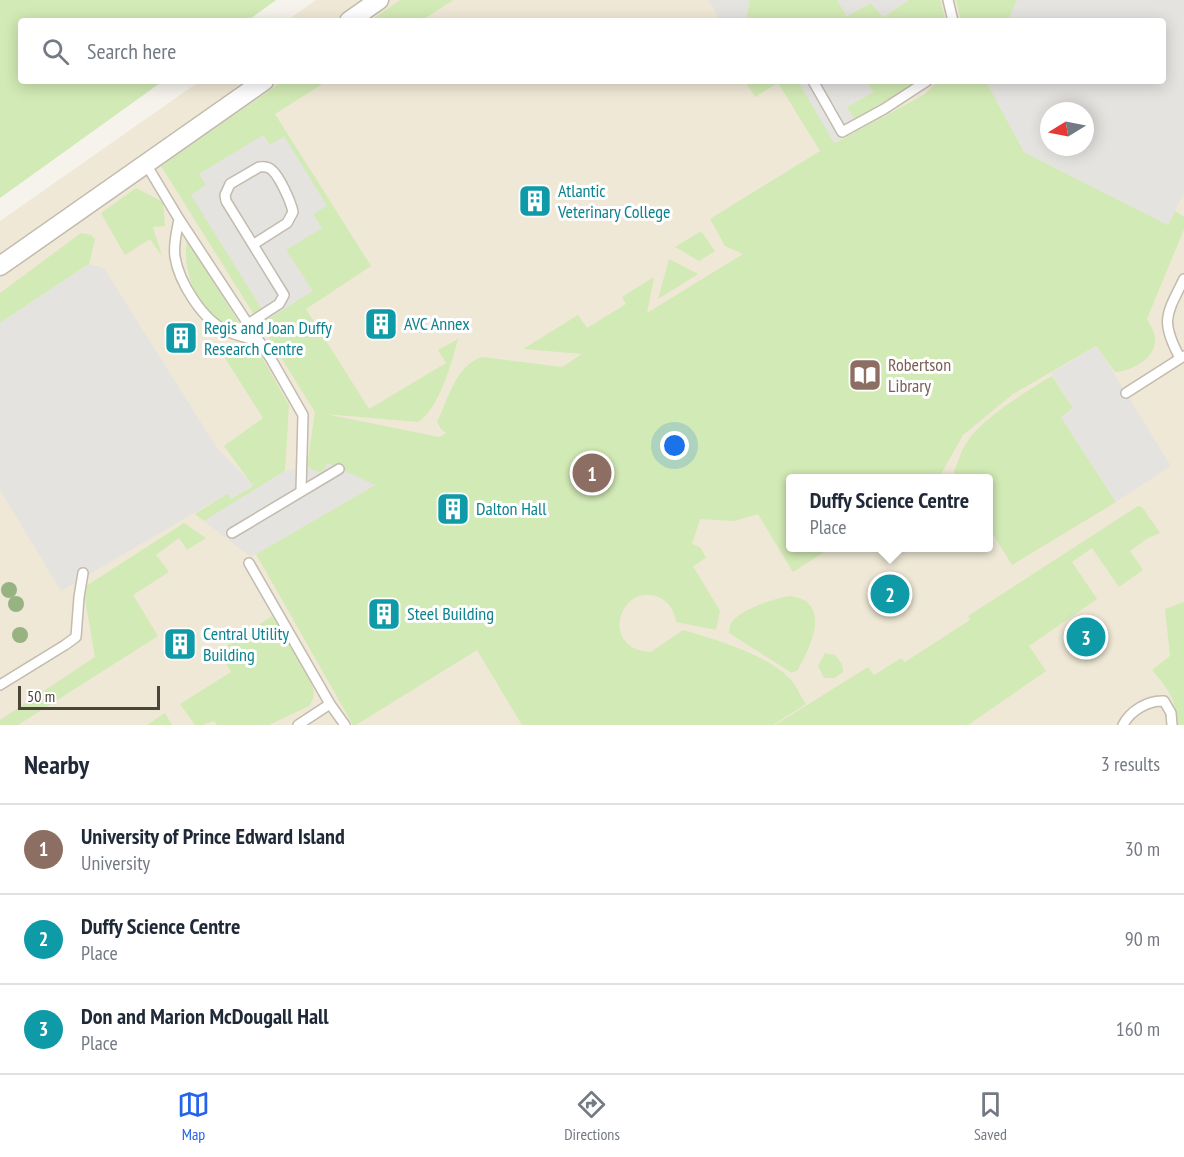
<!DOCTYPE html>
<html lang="en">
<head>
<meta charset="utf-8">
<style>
  :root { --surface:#fff; --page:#f2f2f3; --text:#1f2937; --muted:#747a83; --line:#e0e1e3; --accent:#2563eb }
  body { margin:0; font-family:"PT Sans Narrow",sans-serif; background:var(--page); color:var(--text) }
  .compass { position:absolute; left:1040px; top:102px; width:54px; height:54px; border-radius:50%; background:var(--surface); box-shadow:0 3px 15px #0003; rotate:260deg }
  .scale { position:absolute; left:18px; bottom:15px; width:142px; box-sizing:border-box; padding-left:6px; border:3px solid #4b4439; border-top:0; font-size:16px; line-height:21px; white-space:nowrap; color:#4b4439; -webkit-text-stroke:4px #fff; paint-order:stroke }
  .you { position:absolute; left:675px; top:446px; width:21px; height:21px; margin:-15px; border:4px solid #fff; border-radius:50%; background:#1a73e8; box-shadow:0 0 0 9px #1a73e833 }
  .badge { display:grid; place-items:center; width:39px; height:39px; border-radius:50%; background:var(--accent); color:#fff; font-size:20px; font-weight:700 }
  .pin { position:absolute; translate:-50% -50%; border:3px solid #fff; box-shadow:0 2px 6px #0006 }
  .popup { position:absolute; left:786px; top:474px; width:207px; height:78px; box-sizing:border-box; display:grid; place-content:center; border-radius:6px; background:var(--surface); filter:drop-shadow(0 2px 4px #0005); font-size:20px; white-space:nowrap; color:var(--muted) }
  .popup b { font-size:22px; color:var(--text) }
  .popup::after { content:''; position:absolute; left:50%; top:100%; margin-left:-12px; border:12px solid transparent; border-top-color:var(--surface) }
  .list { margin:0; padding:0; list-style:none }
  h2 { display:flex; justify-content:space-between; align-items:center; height:78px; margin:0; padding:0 24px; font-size:26px }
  h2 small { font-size:20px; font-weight:400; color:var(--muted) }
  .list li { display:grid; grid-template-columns:39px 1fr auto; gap:18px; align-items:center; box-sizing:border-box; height:90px; padding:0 24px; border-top:2px solid var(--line) }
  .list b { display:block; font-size:22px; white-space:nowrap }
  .list p { margin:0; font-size:20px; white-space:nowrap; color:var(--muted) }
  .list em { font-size:20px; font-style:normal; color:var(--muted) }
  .icon { flex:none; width:33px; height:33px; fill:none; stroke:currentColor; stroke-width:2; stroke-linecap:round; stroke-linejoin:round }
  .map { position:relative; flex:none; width:1184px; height:725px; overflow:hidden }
  .search { position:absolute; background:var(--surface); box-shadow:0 3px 15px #0003; left:18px; right:18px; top:18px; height:66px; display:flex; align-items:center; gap:15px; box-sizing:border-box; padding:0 21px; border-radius:6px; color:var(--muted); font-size:22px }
  .sheet { height:348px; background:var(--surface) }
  nav { display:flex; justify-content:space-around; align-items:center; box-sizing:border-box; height:84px; border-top:2px solid var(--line); background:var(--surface); font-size:16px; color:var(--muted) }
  nav a { display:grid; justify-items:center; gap:3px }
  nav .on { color:var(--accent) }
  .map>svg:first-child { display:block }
  .education { fill:#efe8d6; fill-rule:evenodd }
  .green { fill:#d2eab5 }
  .parking { fill:#e5e3e0; fill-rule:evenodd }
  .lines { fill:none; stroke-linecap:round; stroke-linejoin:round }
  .service-casing { stroke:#c2bbae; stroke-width:12 }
  .minor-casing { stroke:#c2bbae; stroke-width:21 }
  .service { stroke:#fff; stroke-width:9 }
  .minor { stroke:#fff; stroke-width:18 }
  .tree { fill:#97b381 }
  .labels { text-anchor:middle; stroke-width:6; stroke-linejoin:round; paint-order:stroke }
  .culture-label { font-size:18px; fill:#0d838f; stroke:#fff; text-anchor:start }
  .education-label { font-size:18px; fill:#785e54; stroke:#fff; text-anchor:start }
</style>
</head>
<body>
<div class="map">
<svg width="1184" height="725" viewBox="0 0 1184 725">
  <rect width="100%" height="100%" fill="#f6f3ec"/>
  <path class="education" d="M316,0H1184V725H0V221L200,81H1163V21H286ZM1049,111H1085V147H1049ZM791,478H989V548H791Z"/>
  <path class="green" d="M0,0H276L247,21H21V81H163L0,198Z
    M400,0H453L421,21H370Z
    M750,0H837L847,16L871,3L883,17L909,0H940L946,21H743L746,19Z
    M956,0H1017L1008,21H961Z
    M283,81H327L275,114L371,266L306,309L369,409L446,363L438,350L458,339C452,362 439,409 418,422L325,414L439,437L446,433L441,429L437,422C448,399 456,365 482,357L562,367L582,354L523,349L578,315L587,328L626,304L622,297L654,277L647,313L743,254L725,246L710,219L820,151L778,83L755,97L745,81H798L835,143L925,94L938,81H986L1024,152L1168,225L1175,211L1184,217V229L1147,319C1151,326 1156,334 1155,342C1154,360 1130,371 1115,372L1096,346L1013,394L963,435L941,474L934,478H791V548H830L793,572L758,514L734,521L700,519L692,544L700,547L706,558L693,566L720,611L716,630L676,622C675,612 670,604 662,599C622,577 596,649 651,652L683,630C714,639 769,655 791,680C797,687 801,697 806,704L773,725H522L477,650L356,725H353L256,554L375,485L314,471L307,466L315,412L161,166Z
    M871,81H916L895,96L854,119L847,107L873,92L868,83Z
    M136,188L163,202L165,226L153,227L162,256L150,239L125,255L101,213Z
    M701,231L715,251L699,261L675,247Z
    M81,233L91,235L95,239L89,264L0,323V293Z
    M187,239L244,331C238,329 231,327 226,325C196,310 182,270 187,239Z
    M669,259L698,274L658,299Z
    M216,344L259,352L289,405L285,471L204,521L195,514L228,493L231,499L253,486L224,446L263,418Z
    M1052,376L1073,408L1061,417L1116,502L1012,565L989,528V478H958L954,472C958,462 961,451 967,442C981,419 1028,390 1052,376Z
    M1138,506L1142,507L1160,533L1148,538L1130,551L1143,570L1119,587L1092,548L1072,562L1097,599L1029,646L1046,671L968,725H775L868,667L874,675L901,658L905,662L970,620L968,616Z
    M184,523L206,538L187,550L179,538L156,555L169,572L133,595L158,636L18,725H0V720L95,657L83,588Z
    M790,596C794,597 800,598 804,600C828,615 807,652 798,670L792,673L729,633C730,630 729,626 731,623C739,610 775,598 790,596Z
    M1184,602V725H1175C1178,700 1167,688 1152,670L1170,656L1165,609Z
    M272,616L310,680C314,689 316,697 309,706L269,725H217L214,721L203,725H195L180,704L231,672L219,651Z
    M825,653L835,655L842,664L843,672L834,678H824L818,666Z
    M165,713L172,725H147Z"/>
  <path class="parking" d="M708,0H750L746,19L743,21H721Z
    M837,0H909L883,17L871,3L847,16Z
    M1017,0H1184V193L1168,225L1024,152L986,81H1163V21H1008ZM1049,111H1085V147H1049Z
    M798,81H866L873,92L847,107L859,128L834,143Z
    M263,135L270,145L284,136L327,206L313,214L322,228L286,250L313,291L268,319L191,195L206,185L199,174Z
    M89,264L104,268L217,448L253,485L231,499L228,493L61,591L0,490V323Z
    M1097,346L1171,466L1116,502L1061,417L1073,408L1051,373Z
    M328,463L375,485L251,557L204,521L285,471L307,466L314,471L322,472Z"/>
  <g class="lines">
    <g class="service-casing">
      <path id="service" d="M948,0L953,21
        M813,81L842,132L884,109L927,81
        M146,164L179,219L271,359L303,415L301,491
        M179,219C177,231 173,244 175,257C179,282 203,321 227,331C237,336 248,338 258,341
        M248,324L279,304L284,295L226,201L225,195L230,184L259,167C263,167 265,166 269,168C278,172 291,202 293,212L287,223L254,244
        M1180,358C1160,321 1166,315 1184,279
        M1126,393L1184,356
        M232,533L339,469
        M249,563L330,704L298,725
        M0,685L65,645L76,637L79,597L83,573
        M330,704L345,725
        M1123,725C1130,711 1148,700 1164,701L1171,713L1172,725"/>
    </g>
    <g class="minor-casing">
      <path id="minor" d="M349,21L379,0
        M0,266L264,81"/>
    </g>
    <use href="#service" class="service"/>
    <use href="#minor" class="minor"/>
  </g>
  <g class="tree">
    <circle cx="9" cy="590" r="8"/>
    <circle cx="16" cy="604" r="8"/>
    <circle cx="20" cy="635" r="8"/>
  </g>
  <defs>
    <g id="building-square" transform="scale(1.725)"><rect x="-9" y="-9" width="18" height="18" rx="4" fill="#0f9aa8" stroke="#fff"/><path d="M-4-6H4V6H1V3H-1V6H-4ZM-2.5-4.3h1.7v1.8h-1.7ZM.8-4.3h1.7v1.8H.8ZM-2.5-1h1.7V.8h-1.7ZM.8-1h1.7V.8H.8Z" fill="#fff"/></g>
    <g id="library-square" transform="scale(1.725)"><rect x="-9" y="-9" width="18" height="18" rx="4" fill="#8d6e63" stroke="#fff"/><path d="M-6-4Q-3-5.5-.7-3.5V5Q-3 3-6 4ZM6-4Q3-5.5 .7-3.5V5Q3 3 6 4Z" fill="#fff"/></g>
  </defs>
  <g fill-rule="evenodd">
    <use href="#building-square" x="535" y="201"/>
    <use href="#building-square" x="381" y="324"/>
    <use href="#building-square" x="181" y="338"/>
    <use href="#library-square" x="865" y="375"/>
    <use href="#building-square" x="453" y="509"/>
    <use href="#building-square" x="384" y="614"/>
    <use href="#building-square" x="180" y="644"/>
  </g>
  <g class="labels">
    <g class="culture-label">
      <text x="558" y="197">Atlantic<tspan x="558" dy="21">Veterinary College</tspan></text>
      <text x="404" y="330">AVC Annex</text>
      <text x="204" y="334">Regis and Joan Duffy<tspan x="204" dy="21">Research Centre</tspan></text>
      <text x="476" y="515">Dalton Hall</text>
      <text x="407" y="620">Steel Building</text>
      <text x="203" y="640">Central Utility<tspan x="203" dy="21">Building</tspan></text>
    </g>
    <g class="education-label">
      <text x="888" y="371">Robertson<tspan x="888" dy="21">Library</tspan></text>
    </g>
  </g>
</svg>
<svg class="compass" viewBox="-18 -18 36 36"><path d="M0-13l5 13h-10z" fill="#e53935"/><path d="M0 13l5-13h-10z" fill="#747a83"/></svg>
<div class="scale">50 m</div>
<div class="you"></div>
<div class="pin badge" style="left:592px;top:473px;background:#8d6e63">1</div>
<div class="pin badge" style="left:890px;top:594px;background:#0f9aa8">2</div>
<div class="popup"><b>Duffy Science Centre</b>Place</div>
<div class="pin badge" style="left:1086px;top:637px;background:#0f9aa8">3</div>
<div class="search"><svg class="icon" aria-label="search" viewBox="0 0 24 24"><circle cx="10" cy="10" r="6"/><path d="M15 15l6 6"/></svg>Search here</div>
</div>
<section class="sheet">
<h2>Nearby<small>3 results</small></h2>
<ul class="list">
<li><span class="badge" style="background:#8d6e63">1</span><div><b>University of Prince Edward Island</b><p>University</p></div><em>30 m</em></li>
<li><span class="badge" style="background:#0f9aa8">2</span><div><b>Duffy Science Centre</b><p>Place</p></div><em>90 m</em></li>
<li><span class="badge" style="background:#0f9aa8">3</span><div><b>Don and Marion McDougall Hall</b><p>Place</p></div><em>160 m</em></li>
</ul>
</section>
<nav>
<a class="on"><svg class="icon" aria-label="map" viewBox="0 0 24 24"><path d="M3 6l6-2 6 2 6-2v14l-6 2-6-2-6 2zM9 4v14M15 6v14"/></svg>Map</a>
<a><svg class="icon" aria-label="directions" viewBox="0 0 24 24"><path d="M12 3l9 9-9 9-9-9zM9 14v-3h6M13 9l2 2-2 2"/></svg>Directions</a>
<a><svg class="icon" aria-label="saved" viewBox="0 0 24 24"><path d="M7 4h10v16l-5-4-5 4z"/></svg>Saved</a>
</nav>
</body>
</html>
